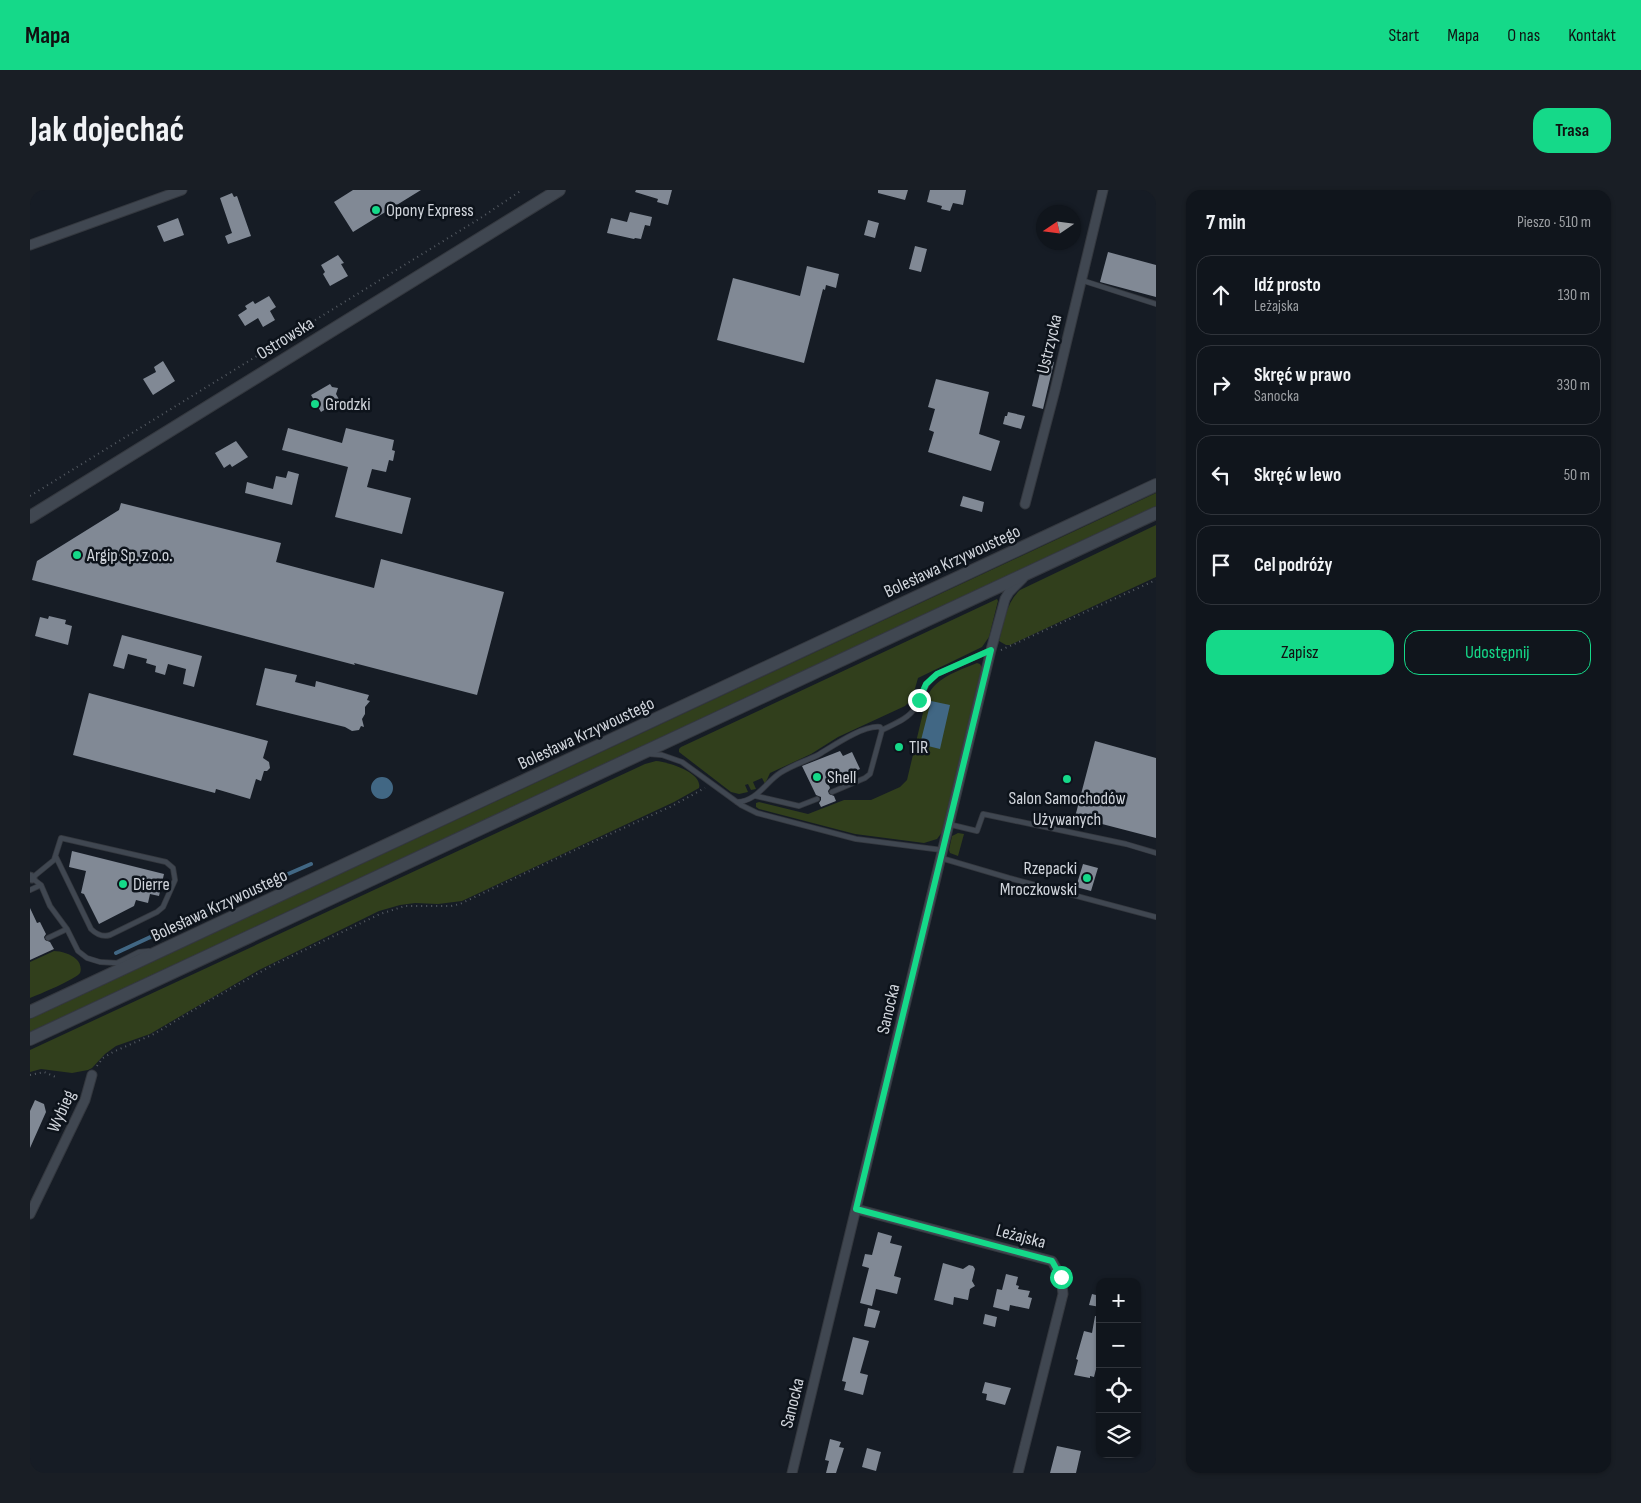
<!DOCTYPE html>
<html lang="pl">
<head>
<meta charset="utf-8">
<style>
  :root { --surface:#10151c; --page:#191e25; --text:#f1f3f6; --muted:#9c9fa3; --line:#30343b; --accent:#15d989 }
  body { margin:0; font-family:"Sofia Sans Condensed",sans-serif; background:var(--page); color:var(--text) }
  .controls { position:absolute; right:15px; bottom:15px; display:grid; overflow:hidden; border-radius:10px; box-shadow:0 1px 4px #0004 }
  .controls button { width:45px; height:45px; display:grid; place-items:center; padding:0; border:0; border-bottom:1px solid var(--line); background:var(--surface); color:var(--text); font:25px sans-serif }
  .compass { position:absolute; left:1006px; top:15px; width:45px; height:45px; border-radius:50%; background:var(--surface); box-shadow:0 1px 4px #0004; rotate:257deg }
  .stop { position:absolute; width:15px; height:15px; margin:-11px; border:4px solid #15d989; border-radius:50%; background:#fff }
  .stop.end { background:#15d989; border-color:#fff; box-shadow:0 1px 5px #0008 }
  .list { margin:0; padding:0; list-style:none }
  h2 { display:flex; justify-content:space-between; align-items:center; height:65px; margin:0; padding:0 20px; font-size:21px }
  h2 small { font-size:16px; font-weight:400; color:var(--muted) }
  .list li { display:grid; grid-template-columns:32px 1fr auto; gap:15px; align-items:center; box-sizing:border-box; height:80px; margin:0 10px 10px; padding:0 10px; border:1px solid var(--line); border-radius:15px }
  .list b { display:block; font-size:19px; white-space:nowrap }
  .list p { margin:0; font-size:16px; white-space:nowrap; color:var(--muted) }
  .list em { font-size:16px; font-style:normal; color:var(--muted) }
  .actions { display:flex; gap:10px; padding:15px 20px }
  .actions a { flex:1; padding:11px 0; border:1px solid var(--accent); border-radius:15px; text-align:center; font-size:18px; color:var(--accent) }
  .actions .main { background:var(--accent); color:#111 }
  .icon { flex:none; width:28px; height:28px; fill:none; stroke:currentColor; stroke-width:2; stroke-linecap:round; stroke-linejoin:round }
  .map { position:relative; flex:none; width:1126px; height:1283px; overflow:hidden; border-radius:15px }
  header { display:flex; align-items:center; gap:30px; box-sizing:border-box; height:70px; padding:0 25px; background:var(--accent); color:#111 }
  header strong { font-size:24px }
  nav { display:flex; gap:28px; margin-inline-start:auto; font-size:18px }
  .intro { display:flex; align-items:center; justify-content:space-between; box-sizing:border-box; height:120px; padding:0 30px }
  h1 { margin:0; font-size:35px }
  .button { padding:12px 22px; border-radius:15px; background:var(--accent); color:#111; font-size:18px; font-weight:700 }
  main { display:flex; gap:30px; padding:0 30px }
  aside { flex:1; background:var(--surface); border-radius:15px; box-shadow:0 1px 4px #0004 }
  .map>svg:first-child { display:block }
  .green { fill:#313f1c }
  .water { fill:#416784 }
  .lines { fill:none; stroke-linecap:round; stroke-linejoin:round }
  .stream { stroke:#416784; stroke-width:4 }
  .building { fill:#818995 }
  .lane-casing { stroke:#34383f; stroke-width:6 }
  .street-casing { stroke:#34383f; stroke-width:11 }
  .secondary-casing { stroke:#34383f; stroke-width:14 }
  .path { stroke:#545a62; stroke-width:2; stroke-dasharray:1 4; stroke-linecap:butt }
  .lane { stroke:#404751; stroke-width:4.5 }
  .street { stroke:#404751; stroke-width:9 }
  .secondary { stroke:#404751; stroke-width:12 }
  .route { stroke:#15d989; stroke-width:6 }
  .poi-dot { fill:#15d989; stroke:#0d131b; stroke-width:2 }
  .labels { text-anchor:middle; stroke-width:5; stroke-linejoin:round; paint-order:stroke }
  .poi-label { font-size:18px; fill:#d1d5dc; stroke:#0d131b; text-anchor:start }
  .street-label { font-size:18px; fill:#d1d5dc; stroke:#0d131b }
</style>
</head>
<body>
<header>
<strong>Mapa</strong>
<nav><a>Start</a><a>Mapa</a><a>O nas</a><a>Kontakt</a></nav>
</header>
<div class="intro"><h1>Jak dojechać</h1><a class="button">Trasa</a></div>
<main>
<div class="map">
<svg width="1126" height="1283" viewBox="0 0 1126 1283">
  <rect width="100%" height="100%" fill="#161c25"/>
  <path class="green" d="M1126,303V316L0,842V829Z
    M1126,335V387L980,455H976L969,451C974,432 976,413 990,400Z
    M967,409L968,411L959,447L952,457L888,488L882,509L875,516L808,547L781,564L740,583L735,594L732,588L723,592L726,599L721,600L718,594L715,595L718,602L709,604L701,602L649,562V559L651,557Z
    M947,473L950,474L952,478L913,641L907,649L894,653L825,644L729,619L726,617V613L729,612L778,624L814,610H841L870,597L877,590L896,510C903,488 928,481 947,473Z
    M626,571C639,572 673,583 669,598L644,612L432,711L408,714L385,713L370,715L349,721L229,780L120,844L86,856L75,864L62,878L58,880L42,883L11,879L0,882V860L615,574Z
    M928,643L934,644L928,666L920,663L919,660L922,646Z
    M24,761C31,761 41,764 46,769C50,772 52,779 50,783C46,789 8,805 0,808V772Z"/>
  <path class="water" d="M901,511L920,515L910,559L890,554Z
    M341 598a11 11 0 1 1 22 0a11 11 0 1 1-22 0Z"/>
  <g class="lines">
    <path class="stream" d="M86,763L228,697L281,674"/>
  </g>
  <path class="building" d="M323,0H391L323,42L304,12Z
    M606,0H642L638,15L627,12L628,9L605,2Z
    M848,0H878L875,10L848,3Z
    M900,0H936L933,15L923,13L920,21L911,19L912,16L897,12Z
    M202,3L204,7L207,6L221,46L198,54L195,46L202,43L190,8Z
    M600,22L622,27L620,36L615,35L611,49L605,48L604,49L577,43L581,28L597,32Z
    M148,28L154,45L134,52L127,36Z
    M838,30L849,33L845,48L834,45Z
    M885,56L897,59L891,82L879,79Z
    M1078,62L1126,75V107L1070,92Z
    M308,65L314,73L311,74L318,86L300,96L293,84L295,82L291,75Z
    M777,76L809,84L806,98L796,95L795,100L793,99L774,173L687,150L703,88L770,106Z
    M239,106L246,117L240,121L245,130L233,137L228,128L215,136L208,125L217,119L215,116L223,111L225,114Z
    M1013,170L1024,172L1013,219L1002,216Z
    M133,171L145,191L123,205L113,189L126,182L124,177Z
    M906,189L959,202L949,244L970,251L961,281L898,262L904,242L899,240L905,219L898,217Z
    M300,194L302,197L308,198L306,204L311,213L303,218L299,217L291,222L281,205Z
    M978,222L995,226L991,239L973,234L975,226H977Z
    M258,238L312,253L316,238L364,250L362,260L365,261L363,271L359,270L356,282L342,279L337,297L381,308L372,344L305,327L318,277L252,260Z
    M206,251L218,267L202,277L200,274L194,278L185,263Z
    M258,281L269,284L262,315L215,303L217,292L243,299L246,286L256,288Z
    M933,306L954,312L952,322L930,316Z
    M91,313L251,353L246,372L344,398L351,369L474,402L447,505L324,473L325,475L2,390L7,371L89,320Z
    M19,426L36,430L35,434L42,436L38,455L5,446L10,427L18,429Z
    M92,445L172,466L164,497L153,494L156,479L138,474L135,485L125,482L126,476L116,473L117,469L98,464L94,479L83,476Z
    M235,478L267,485L265,492L285,497L286,491L339,505L337,510L340,511L335,517V524L332,529L334,537L331,536L329,540L322,541L315,537L226,515Z
    M59,503L238,551L233,568L239,572L240,578L237,581H234L231,591L226,589L220,609L186,599L185,603L43,565Z
    M1065,551L1126,568V648L1045,627Z
    M810,561L813,566L822,562L830,579L798,593L800,598L798,601L799,604L804,606L806,611L791,617L789,613L791,610V607L786,605L772,576Z
    M42,661L134,684L129,706L120,704L118,713L106,710L104,716L69,734L54,704L51,703L56,681L39,677Z
    M1053,674L1068,678L1061,701L1046,697Z
    M0,718L7,733L10,732L16,744L14,747L15,750L20,752L24,759L0,770Z
    M5,910L14,914L16,922L0,958V921Z
    M848,1042L862,1046L860,1053L872,1056L864,1086L871,1088L867,1104L846,1099L842,1116L830,1113L839,1078L832,1076L835,1064L842,1065Z
    M913,1073L933,1079L939,1075L943,1076L945,1079L942,1091L945,1096L940,1099L938,1110L924,1107L923,1115L904,1110Z
    M976,1084L988,1087L986,1095L989,1096L988,1099L1000,1101L998,1107L1002,1108L999,1119L980,1115L979,1121L963,1117L967,1099L972,1100Z
    M1062,1104L1070,1106V1117L1059,1115Z
    M838,1118L850,1121L845,1138L834,1136Z
    M955,1124L967,1127L965,1137L953,1134Z
    M1065,1126H1070V1164L1064,1187L1060,1186V1188L1044,1185L1048,1170L1046,1169L1054,1141L1062,1143Z
    M823,1147L839,1151L830,1183L838,1185L833,1205L814,1200L816,1192L812,1191Z
    M955,1192L981,1198L975,1215L956,1210L957,1204L952,1203Z
    M800,1249L811,1252L809,1257L814,1258L806,1283H796L799,1271L795,1270Z
    M1027,1256L1051,1261L1046,1283H1020Z
    M837,1258L851,1262L846,1281L832,1277Z"/>
  <g class="lines">
    <g class="lane-casing">
      <path id="lane" d="M1051,90L1126,114
        M619,564L632,565L652,572L711,615L727,623L826,649L912,660
        M802,602L835,588L840,584L852,540C864,534 878,529 885,518C893,505 894,493 907,484L961,460
        M726,606L769,616L787,609
        M707,612C727,611 735,593 750,583C762,575 776,571 788,565C803,556 833,535 850,537L852,540
        M918,634L947,641L953,624L1096,654L1126,663
        M911,668L979,688L1126,727
        M11,695L2,688L24,670L31,648L136,672L143,678L145,690L133,717L127,722L80,745C73,747 67,745 61,739L26,667
        M0,700L11,695L20,716L37,739L48,761L57,768L70,772L87,773L109,762L119,761
        M18,748L37,739"/>
    </g>
    <g class="street-casing">
      <path id="street" d="M0,55L152,0
        M995,314L1025,200L1073,0
        M0,687L2,688
        M826,1019L1022,1071L1031,1087L1033,1104L988,1283
        M0,1024L55,910L62,885
        M762,1283L961,460L975,409L979,402L993,388"/>
    </g>
    <g class="secondary-casing">
      <path id="secondary" d="M0,327L529,0
        M0,822L1126,295
        M0,849L1126,323"/>
    </g>
    <path class="path" d="M0,306L449,29L492,0
      M971,460L1126,390
      M67,876L73,868L83,862L124,844L175,813L241,776L350,724L375,716H421L430,714L523,670L642,616L675,598
      M0,885L14,882L28,888"/>
    <use href="#lane" class="lane"/>
    <use href="#street" class="street"/>
    <use href="#secondary" class="secondary"/>
  </g>
  <g class="lines">
    <path class="route" d="M889,510L896,494L907,484L961,460L826,1019L1022,1071L1031,1087"/>
  </g>
  <g class="poi-dot">
    <circle cx="346" cy="20" r="5"/>
    <circle cx="285" cy="214" r="5"/>
    <circle cx="47" cy="365" r="5"/>
    <circle cx="869" cy="557" r="5"/>
    <circle cx="787" cy="587" r="5"/>
    <circle cx="1037" cy="589" r="5"/>
    <circle cx="1057" cy="688" r="5"/>
    <circle cx="93" cy="694" r="5"/>
  </g>
  <g class="labels">
    <g class="poi-label">
      <text x="356" y="26">Opony Express</text>
      <text x="295" y="220">Grodzki</text>
      <text x="57" y="371">Argip Sp. z o.o.</text>
      <text x="879" y="563">TIR</text>
      <text x="797" y="593">Shell</text>
      <text x="1037" y="614" text-anchor="middle">Salon Samochodów<tspan x="1037" dy="21">Używanych</tspan></text>
      <text x="1047" y="684" text-anchor="end">Rzepacki<tspan x="1047" dy="21">Mroczkowski</tspan></text>
      <text x="103" y="700">Dierre</text>
    </g>
    <g class="street-label">
      <text transform="translate(255 148) rotate(-32)" y="6">Ostrowska</text>
      <text transform="translate(1019 154) rotate(-77)" y="6">Ustrzycka</text>
      <text transform="translate(922 371) rotate(-25)" y="6">Bolesława Krzywoustego</text>
      <text transform="translate(556 543) rotate(-25)" y="6">Bolesława Krzywoustego</text>
      <text transform="translate(189 715) rotate(-25)" y="6">Bolesława Krzywoustego</text>
      <text transform="translate(858 819) rotate(-77)" y="6">Sanocka</text>
      <text transform="translate(31 921) rotate(-66)" y="6">Wybieg</text>
      <text transform="translate(991 1046) rotate(15)" y="6">Leżajska</text>
      <text transform="translate(762 1213) rotate(-76)" y="6">Sanocka</text>
    </g>
  </g>
</svg>
<div class="controls">
<button>+</button>
<button>−</button>
<button><svg class="icon" aria-label="locate" viewBox="0 0 24 24"><circle cx="12" cy="12" r="6"/><path d="M12 2v4M12 18v4M2 12h4M18 12h4"/></svg></button>
<button><svg class="icon" aria-label="layers" viewBox="0 0 24 24"><path d="M12 4l9 5-9 5-9-5zM3 14l9 5 9-5"/></svg></button>
</div>
<svg class="compass" viewBox="-18 -18 36 36"><path d="M0-13l5 13h-10z" fill="#e53935"/><path d="M0 13l5-13h-10z" fill="#9c9fa3"/></svg>
<div class="stop" style="left:1031px;top:1087px"></div>
<div class="stop end" style="left:889px;top:510px"></div>
</div>
<aside>
<h2>7 min<small>Pieszo · 510 m</small></h2>
<ul class="list">
<li><svg class="icon" aria-label="ahead" viewBox="0 0 24 24"><path d="M12 20V5M6 11l6-6 6 6"/></svg><div><b>Idź prosto</b><p>Leżajska</p></div><em>130 m</em></li>
<li><svg class="icon" aria-label="right" viewBox="0 0 24 24"><path d="M7 20v-9h11M14 6l5 5-5 5"/></svg><div><b>Skręć w prawo</b><p>Sanocka</p></div><em>330 m</em></li>
<li><svg class="icon" aria-label="left" viewBox="0 0 24 24"><path d="M17 20v-9H6M10 6l-5 5 5 5"/></svg><div><b>Skręć w lewo</b></div><em>50 m</em></li>
<li><svg class="icon" aria-label="arrive" viewBox="0 0 24 24"><path d="M6 21V4h12l-3 4 3 4H6"/></svg><div><b>Cel podróży</b></div></li>
</ul>
<div class="actions"><a class="main">Zapisz</a><a>Udostępnij</a></div>
</aside>
</main>
</body>
</html>
